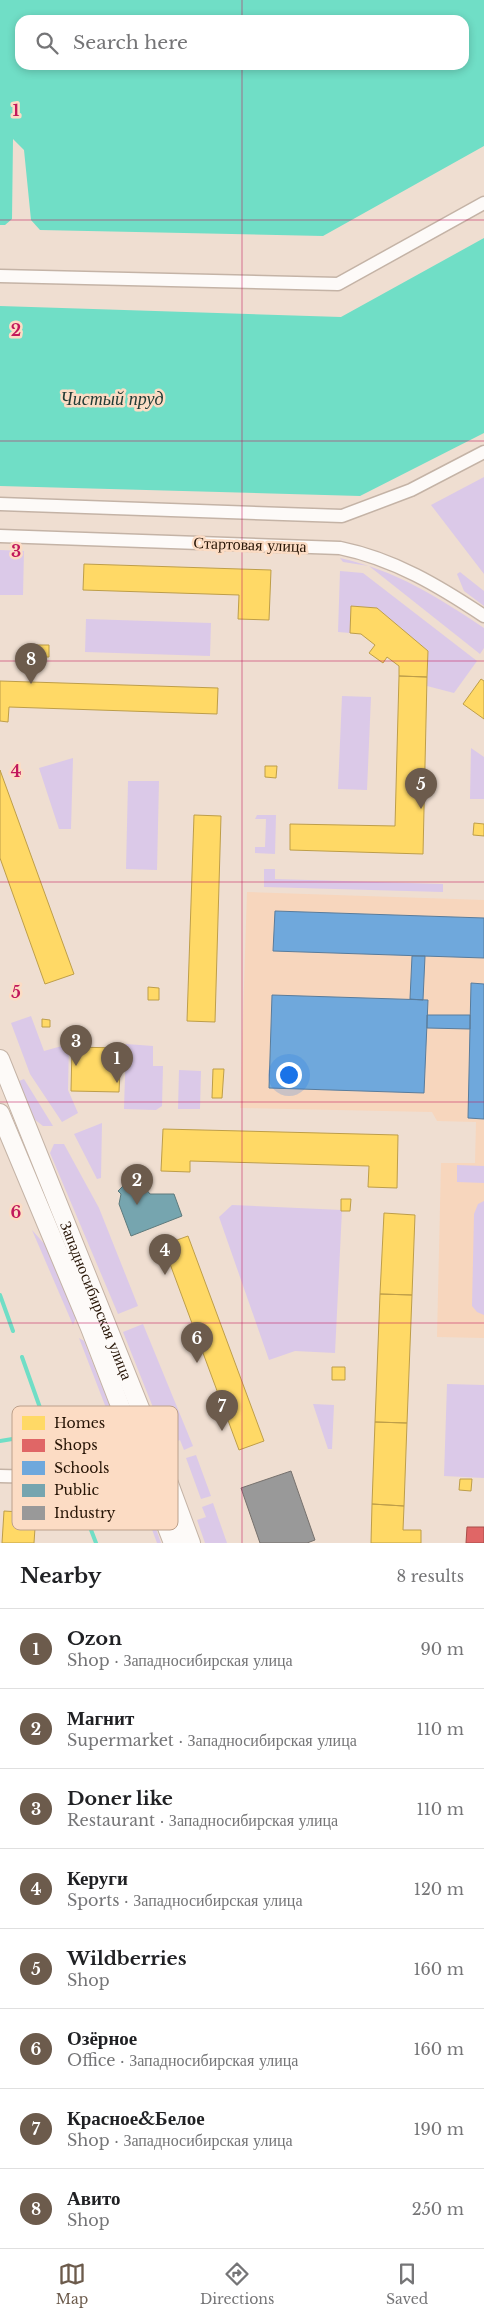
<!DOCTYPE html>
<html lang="en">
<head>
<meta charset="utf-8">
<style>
  :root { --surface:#fff; --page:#f6f6f6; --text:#202124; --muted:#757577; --line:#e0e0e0; --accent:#6c5b4c }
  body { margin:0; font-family:"Libre Baskerville",serif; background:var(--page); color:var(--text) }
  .you { position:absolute; left:288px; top:1074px; width:18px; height:18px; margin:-12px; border:4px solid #fff; border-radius:50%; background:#1a73e8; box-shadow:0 0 0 8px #1a73e833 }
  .badge { display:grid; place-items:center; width:32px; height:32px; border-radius:50%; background:var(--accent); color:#fff; font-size:16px; font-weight:700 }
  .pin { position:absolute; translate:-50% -41px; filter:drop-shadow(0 1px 2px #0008) }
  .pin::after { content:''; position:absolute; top:26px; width:18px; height:15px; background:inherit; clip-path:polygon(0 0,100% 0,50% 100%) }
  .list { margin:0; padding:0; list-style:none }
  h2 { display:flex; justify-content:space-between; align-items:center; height:65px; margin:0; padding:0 20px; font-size:21px }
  h2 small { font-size:16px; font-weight:400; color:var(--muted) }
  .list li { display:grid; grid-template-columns:32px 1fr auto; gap:15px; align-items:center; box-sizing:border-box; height:80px; padding:0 20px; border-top:1px solid var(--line) }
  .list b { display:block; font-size:19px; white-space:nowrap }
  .list p { margin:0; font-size:16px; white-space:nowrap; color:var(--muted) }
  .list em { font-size:16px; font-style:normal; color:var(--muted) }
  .icon { flex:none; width:28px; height:28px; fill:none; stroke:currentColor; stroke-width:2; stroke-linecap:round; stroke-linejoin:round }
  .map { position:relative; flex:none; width:484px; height:1543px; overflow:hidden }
  .search { position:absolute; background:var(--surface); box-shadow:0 2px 8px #0003; left:15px; right:15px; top:15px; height:55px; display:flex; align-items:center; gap:12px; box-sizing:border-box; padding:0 18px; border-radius:15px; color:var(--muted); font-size:19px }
  .sheet { height:705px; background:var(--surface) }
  nav { display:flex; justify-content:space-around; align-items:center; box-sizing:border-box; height:70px; border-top:1px solid var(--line); background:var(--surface); font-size:14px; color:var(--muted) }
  nav a { display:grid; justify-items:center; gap:2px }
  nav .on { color:var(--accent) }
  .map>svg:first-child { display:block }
  .built { fill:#f7d6bd }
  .green { fill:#dbc9e8 }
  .water { fill:#70dec6; fill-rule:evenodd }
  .homes { fill:#ffd966; stroke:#be9e49 }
  .shops { fill:#e06666; stroke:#a84d49 }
  .schools { fill:#6fa8dc; stroke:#597c9c }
  .public { fill:#76a5af; stroke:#5e7a7c }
  .industry { fill:#999; stroke:#76716d }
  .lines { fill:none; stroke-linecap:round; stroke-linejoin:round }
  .stream { stroke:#70dec6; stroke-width:4 }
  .street-casing { stroke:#c4b3a6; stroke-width:15 }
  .secondary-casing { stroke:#c4b3a6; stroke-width:20 }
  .street { stroke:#fdfaf8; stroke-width:12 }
  .secondary { stroke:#fdfaf8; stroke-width:18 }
  .grid { fill:none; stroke:#c2185b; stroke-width:1; stroke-opacity:0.55 }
  .labels { text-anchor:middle; stroke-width:5; stroke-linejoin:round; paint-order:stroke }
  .street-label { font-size:16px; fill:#261405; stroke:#fcdcc4 }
  .water-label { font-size:18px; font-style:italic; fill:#233c36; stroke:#fcdcc4 }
  .key { fill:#fcdcc4; stroke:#bca08b; stroke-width:1 }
  .key-label { font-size:14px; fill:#261405 }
  .grid-label { font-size:16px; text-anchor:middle; font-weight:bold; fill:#c2185b; stroke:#fcdcc4; stroke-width:5; stroke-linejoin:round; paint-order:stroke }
</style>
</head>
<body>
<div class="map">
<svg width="484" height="1543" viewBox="0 0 484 1543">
  <rect width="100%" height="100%" fill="#efded1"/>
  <path class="built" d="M247,892L484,900V1338L437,1337L441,1163H475L476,1122L437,1121L432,1112L240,1108Z"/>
  <path class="green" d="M484,477V574L431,505Z
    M0,550L24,551L23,595H0Z
    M340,558C397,571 436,596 484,628V648L480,654L369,566L343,562Z
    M340,571L363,573L477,661L454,693L427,686L428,651L377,608L351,607L350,633L338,632Z
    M460,572L484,591V606L464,591L457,574Z
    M86,619L211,623L210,656L85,652Z
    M342,696L371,697L367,790L338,789Z
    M471,748L484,757V799H470Z
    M73,758L71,829H59L39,768Z
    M128,781H159L157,870L126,869Z
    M257,815H276L275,854L255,853V847H265L266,819H255Z
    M264,869H275V879L443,884V892L264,887Z
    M31,1016L44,1051L69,1044L68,1090L78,1113L62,1122L30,1074L11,1023Z
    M126,1044L153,1046V1066H163L162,1106L156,1110L124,1109Z
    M179,1070L201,1071L200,1109H178Z
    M24,1079L53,1126H43L34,1119L19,1081Z
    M102,1123L101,1178L97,1179L74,1134Z
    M54,1144H64L99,1208L138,1306L118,1314L50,1153Z
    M457,1165L484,1166V1183L457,1182Z
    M484,1201V1315L477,1312L472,1306L474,1214L478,1204Z
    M232,1205L342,1210L335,1353L295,1351L269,1360L219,1217Z
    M32,1230L47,1247L76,1318L73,1325Z
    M143,1324L193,1446L184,1450L180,1440L168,1445L123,1332Z
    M79,1338L84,1341L127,1449L125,1457Z
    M447,1384L484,1385V1478L444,1476Z
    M313,1404L334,1405L332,1449H328Z
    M196,1455L211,1496L201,1499L186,1458Z
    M131,1472L138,1476L161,1543H157Z
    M213,1503L227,1543H205L197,1520L206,1517L202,1507Z"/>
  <path class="water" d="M0,0H484V146L323,236L40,230L31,220L24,150L13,139L12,219L5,225H0ZM20,20H464V65H20Z
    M484,238V433L360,496L0,486V306L341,317Z"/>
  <path class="homes" d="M84,564L271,570L269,620L238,619L239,595L83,590Z
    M351,606L377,608L428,651L427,677L399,676V666L387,657L383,663L369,653L375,645L361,634L350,633Z
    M36,645H49V657H36Z
    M399,676L427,677L423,854L290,850V824L395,826Z
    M481,679L484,681V719L463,704Z
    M0,681L218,688L217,714L9,707L8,722L0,721Z
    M265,766H277L276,778L265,777Z
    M0,770L74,974L45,984L0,858Z
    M194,815L221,816L215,1022L187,1021Z
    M474,823L484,824V836L473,835Z
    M148,987L159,988V1000H148Z
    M42,1019L50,1020V1027H42Z
    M72,1047L121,1048L119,1092L71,1091Z
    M213,1069H224L222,1098H212Z
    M163,1129L398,1135L397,1188L368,1187L369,1166L190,1161V1172L161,1171Z
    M341,1199H351L350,1211H341Z
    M384,1213L415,1215L412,1295L380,1294Z
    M188,1236L264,1441L239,1450L163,1245Z
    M380,1294L412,1295L407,1423L375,1422Z
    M332,1367H345V1380H332Z
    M375,1422L407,1423L404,1506L372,1504Z
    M460,1479H472L471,1491L459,1490Z
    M372,1504L404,1506L403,1530H421V1543H371Z
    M4,1511L36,1513L34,1543H2Z"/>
  <path class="shops" d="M467,1527H484V1543H466Z"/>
  <path class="schools" d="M275,911L484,918V958L273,951Z
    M412,956H425L423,1000L410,999Z
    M471,983L484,984V1119L468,1118Z
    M272,995L428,1000L424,1093L269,1088Z
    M427,1015H470V1029L427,1028Z"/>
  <path class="public" d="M124,1185L128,1188L135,1185L144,1187L150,1194H174L182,1216L131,1236L119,1204L121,1194L118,1191Z"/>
  <path class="industry" d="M291,1471L315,1540L307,1543H260L241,1488Z"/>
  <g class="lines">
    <path class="stream" d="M0,1295L13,1331
      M22,1357L49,1433L61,1457
      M0,1441L49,1433
      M77,1493L96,1543"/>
    <g class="street-casing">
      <path id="street" d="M0,276L338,284L484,203
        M0,504L342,516L411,490L484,452
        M0,536L340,548C394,559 439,586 484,616
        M0,1476C48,1477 94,1475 141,1461"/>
    </g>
    <g class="secondary-casing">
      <g id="secondary">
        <path id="s1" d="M0,1059L154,1443L191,1543"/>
        <path d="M0,1113L90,1328L173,1543"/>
      </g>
    </g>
    <use href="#street" class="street"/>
    <use href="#secondary" class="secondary"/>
  </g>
  <path class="grid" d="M242,0V20M242,65V1543M0,220H484M0,441H484M0,661H484M0,882H484M0,1102H484M0,1323H484"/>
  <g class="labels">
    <g class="street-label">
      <text transform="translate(250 544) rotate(2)" y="6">Стартовая улица</text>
      <text dy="6" stroke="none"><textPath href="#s1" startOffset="260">Западносибирская улица</textPath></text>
    </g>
    <g class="water-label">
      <text x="112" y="405">Чистый пруд</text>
    </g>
  </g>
  <rect x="12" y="1406" width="166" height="124" rx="8" class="key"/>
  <rect x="22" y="1416" width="23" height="14" fill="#ffd966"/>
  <rect x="22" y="1439" width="23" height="13" fill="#e06666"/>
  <rect x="22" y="1461" width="23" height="14" fill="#6fa8dc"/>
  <rect x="22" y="1484" width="23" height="13" fill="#76a5af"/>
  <rect x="22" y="1506" width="23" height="14" fill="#999"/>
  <g class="key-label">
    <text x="54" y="1428">Homes</text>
    <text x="54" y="1450">Shops</text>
    <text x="54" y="1473">Schools</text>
    <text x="54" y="1495">Public</text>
    <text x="54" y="1518">Industry</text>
  </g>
  <g class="grid-label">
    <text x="16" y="116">1</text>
    <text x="16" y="336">2</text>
    <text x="16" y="557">3</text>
    <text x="16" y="777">4</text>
    <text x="16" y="998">5</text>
    <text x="16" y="1218">6</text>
  </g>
</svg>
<div class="you"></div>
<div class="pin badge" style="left:117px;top:1083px">1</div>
<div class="pin badge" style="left:137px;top:1205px">2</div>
<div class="pin badge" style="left:76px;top:1066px">3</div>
<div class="pin badge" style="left:165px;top:1275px">4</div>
<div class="pin badge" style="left:421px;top:809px">5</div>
<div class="pin badge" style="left:197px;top:1363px">6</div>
<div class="pin badge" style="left:222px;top:1431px">7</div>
<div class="pin badge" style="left:31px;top:684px">8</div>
<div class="search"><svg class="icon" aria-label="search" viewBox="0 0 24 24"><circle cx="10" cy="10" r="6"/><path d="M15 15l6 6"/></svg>Search here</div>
</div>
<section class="sheet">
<h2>Nearby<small>8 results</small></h2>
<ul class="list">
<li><span class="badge">1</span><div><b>Ozon</b><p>Shop · Западносибирская улица</p></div><em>90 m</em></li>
<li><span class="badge">2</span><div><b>Магнит</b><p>Supermarket · Западносибирская улица</p></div><em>110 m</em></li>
<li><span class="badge">3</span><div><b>Doner like</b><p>Restaurant · Западносибирская улица</p></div><em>110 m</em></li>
<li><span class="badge">4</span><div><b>Керуги</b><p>Sports · Западносибирская улица</p></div><em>120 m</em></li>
<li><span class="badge">5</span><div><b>Wildberries</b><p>Shop</p></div><em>160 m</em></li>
<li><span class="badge">6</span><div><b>Озёрное</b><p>Office · Западносибирская улица</p></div><em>160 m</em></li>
<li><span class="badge">7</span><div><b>Красное&amp;Белое</b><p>Shop · Западносибирская улица</p></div><em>190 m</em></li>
<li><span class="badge">8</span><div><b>Авито</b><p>Shop</p></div><em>250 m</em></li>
</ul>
</section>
<nav>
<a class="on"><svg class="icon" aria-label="map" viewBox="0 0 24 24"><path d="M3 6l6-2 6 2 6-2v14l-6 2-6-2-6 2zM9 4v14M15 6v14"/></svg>Map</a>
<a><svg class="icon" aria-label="directions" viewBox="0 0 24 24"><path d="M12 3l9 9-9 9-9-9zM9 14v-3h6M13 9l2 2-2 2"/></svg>Directions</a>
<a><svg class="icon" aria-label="saved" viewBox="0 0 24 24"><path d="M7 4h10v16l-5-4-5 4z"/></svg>Saved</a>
</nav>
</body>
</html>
